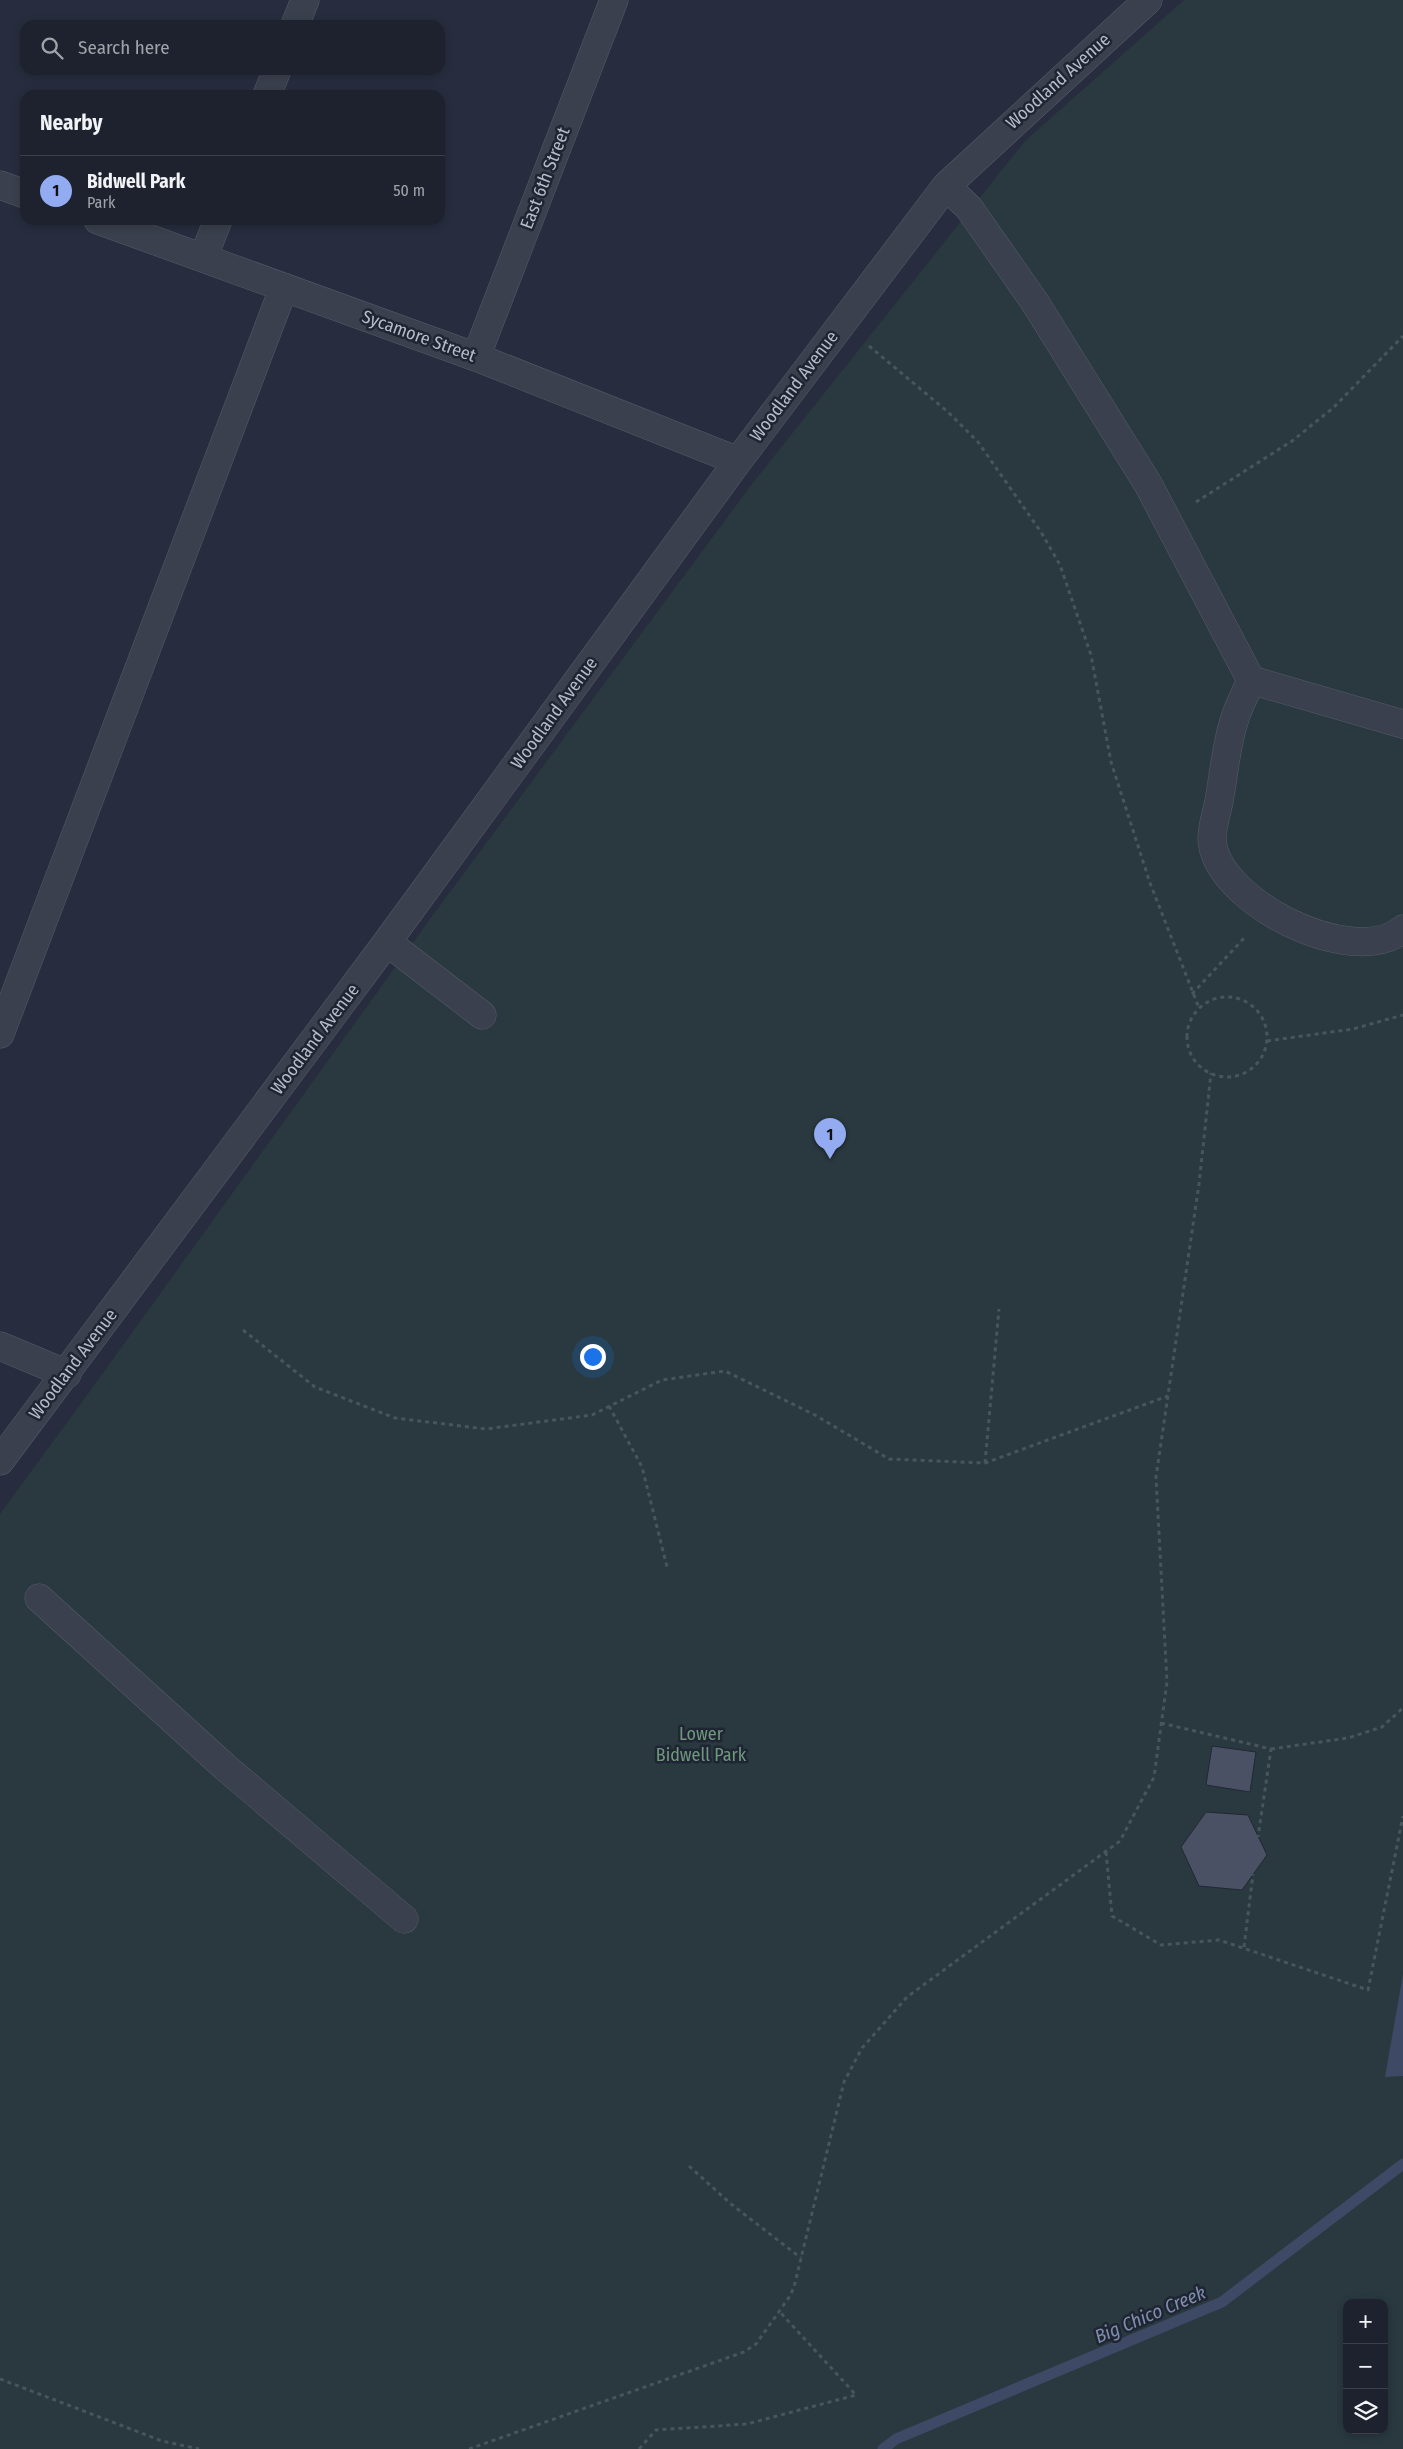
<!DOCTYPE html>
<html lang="en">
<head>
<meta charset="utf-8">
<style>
  :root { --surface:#1d222e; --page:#252a36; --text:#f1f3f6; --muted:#a0a4aa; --line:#3b3f4a; --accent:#93abf1 }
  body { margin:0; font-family:"Fira Sans Condensed",sans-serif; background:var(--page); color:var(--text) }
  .controls { position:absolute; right:15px; bottom:15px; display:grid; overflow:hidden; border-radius:10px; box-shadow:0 2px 8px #0003 }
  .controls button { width:45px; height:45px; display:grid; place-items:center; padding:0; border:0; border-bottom:1px solid var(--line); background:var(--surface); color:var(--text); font:25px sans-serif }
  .you { position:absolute; left:592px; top:1356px; width:18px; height:18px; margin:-12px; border:4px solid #fff; border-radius:50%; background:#1a73e8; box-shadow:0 0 0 8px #1a73e833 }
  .badge { display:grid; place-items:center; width:32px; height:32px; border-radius:50%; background:var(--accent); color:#111; font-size:16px; font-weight:700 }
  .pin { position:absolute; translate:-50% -41px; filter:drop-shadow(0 1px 2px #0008) }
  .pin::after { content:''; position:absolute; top:26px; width:18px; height:15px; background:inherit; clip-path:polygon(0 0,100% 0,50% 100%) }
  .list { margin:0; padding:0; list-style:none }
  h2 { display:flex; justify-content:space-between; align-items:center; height:65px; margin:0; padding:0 20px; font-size:21px }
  h2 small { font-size:16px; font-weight:400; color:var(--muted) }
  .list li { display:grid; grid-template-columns:32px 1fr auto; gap:15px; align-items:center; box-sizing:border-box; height:70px; padding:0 20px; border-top:1px solid var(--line) }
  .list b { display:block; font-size:19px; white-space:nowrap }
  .list p { margin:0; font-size:16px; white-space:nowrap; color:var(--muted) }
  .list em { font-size:16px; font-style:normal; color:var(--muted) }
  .icon { flex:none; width:28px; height:28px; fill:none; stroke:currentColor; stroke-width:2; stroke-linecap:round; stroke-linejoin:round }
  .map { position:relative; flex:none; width:1403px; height:2449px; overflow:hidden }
  .search { position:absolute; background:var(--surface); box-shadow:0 2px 8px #0003; left:20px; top:20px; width:425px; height:55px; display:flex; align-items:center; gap:12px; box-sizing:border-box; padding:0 18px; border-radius:15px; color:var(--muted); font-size:19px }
  .panel { position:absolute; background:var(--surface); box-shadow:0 2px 8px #0003; left:20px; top:90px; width:425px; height:135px; border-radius:15px }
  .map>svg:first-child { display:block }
  .green { fill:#29393f; fill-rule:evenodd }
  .water { fill:#3d4965 }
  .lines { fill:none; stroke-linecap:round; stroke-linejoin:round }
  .stream { stroke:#3d4965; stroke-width:11 }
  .building { fill:#4b5164; stroke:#212735 }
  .minor-casing { stroke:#555b69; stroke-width:29 }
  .path { stroke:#47565c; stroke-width:3; stroke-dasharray:4 4; stroke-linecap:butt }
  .minor { stroke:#3b404e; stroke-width:28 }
  .labels { text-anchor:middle; stroke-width:5; stroke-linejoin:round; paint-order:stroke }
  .street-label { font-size:18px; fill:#b7bbc9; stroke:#1f2533 }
  .park-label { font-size:18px; fill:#70987e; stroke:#1f2533 }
  .water-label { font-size:19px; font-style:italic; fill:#808eae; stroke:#1f2533 }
</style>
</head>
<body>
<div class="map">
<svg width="1403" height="2449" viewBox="0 0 1403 2449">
  <rect width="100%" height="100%" fill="#272d3e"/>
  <path class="green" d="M1184,0H1403V2449H0V1514L85,1398L430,919L752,484L1025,141ZM1347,2303H1384V2430H1347Z"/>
  <path class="water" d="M1403,1974V2076L1385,2077Z"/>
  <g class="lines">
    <path class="stream" d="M883,2449L896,2439L1222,2302L1403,2164"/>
  </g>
  <path class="building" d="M1212,1746L1256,1752L1250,1792L1206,1785Z
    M1206,1812L1248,1815L1267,1855L1242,1890L1199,1886L1181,1847Z"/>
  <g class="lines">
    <g class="minor-casing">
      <path id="minor" d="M295,25L305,0
        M267,95L277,70
        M0,185L25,194
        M946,186L969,208L1034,301L1148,484L1251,680L1403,724
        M98,220L476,357L738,461
        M203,258L218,220
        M476,357L614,0
        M1251,680C1246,693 1239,705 1235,718C1226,744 1224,774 1219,801C1217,812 1212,826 1212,838C1213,900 1353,971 1403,929
        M387,942L482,1015
        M0,1034L284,287
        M0,1346L67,1374
        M0,1461L387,942L738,461L946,186L1148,0
        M39,1598L225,1767L404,1919"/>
    </g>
    <path class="path" d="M869,346L948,412L978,442L1041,532L1060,565L1091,655L1111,762L1150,883L1199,1008
      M1196,502L1292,441L1333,408L1403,336
      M1192,994L1246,936
      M1187 1037a40 40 0 1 1 80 0a40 40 0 1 1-80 0Z
      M1267,1041L1353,1029L1403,1015
      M243,1330L315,1387L395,1418L486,1429L592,1415L662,1380L725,1371L815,1415L889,1459L985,1463L1168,1396
      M609,1406L642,1467L667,1567
      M985,1463L999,1309
      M1161,1723L1271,1749L1258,1837
      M1271,1749L1348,1738L1382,1727L1403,1708
      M1106,1852L1112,1916L1161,1945L1219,1940L1368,1990L1403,1816
      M1244,1947L1253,1874
      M689,2166L731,2204L801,2258
      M0,2379L162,2441L199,2449
      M469,2449L744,2352L756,2344L790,2296L794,2287L844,2082L862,2048L907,1997L1120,1841L1154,1777L1167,1682L1156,1477L1199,1184L1211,1073
      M639,2449L656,2430L747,2424L856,2395L779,2311"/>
    <use href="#minor" class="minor"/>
  </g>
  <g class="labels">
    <g class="street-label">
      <text transform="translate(1058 81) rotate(-42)" y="6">Woodland Avenue</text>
      <text transform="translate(545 178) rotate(-69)" y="6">East 6th Street</text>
      <text transform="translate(419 336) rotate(20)" y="6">Sycamore Street</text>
      <text transform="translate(794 386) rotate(-53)" y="6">Woodland Avenue</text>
      <text transform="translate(554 713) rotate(-54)" y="6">Woodland Avenue</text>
      <text transform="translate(315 1039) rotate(-53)" y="6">Woodland Avenue</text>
      <text transform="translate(73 1364) rotate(-53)" y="6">Woodland Avenue</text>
    </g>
    <g class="park-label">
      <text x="701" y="1740">Lower<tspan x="701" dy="21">Bidwell Park</tspan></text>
    </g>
    <g class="water-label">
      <text transform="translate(1150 2314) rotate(-23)" y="7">Big Chico Creek</text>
    </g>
  </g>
</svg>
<div class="controls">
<button>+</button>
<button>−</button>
<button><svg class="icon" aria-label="layers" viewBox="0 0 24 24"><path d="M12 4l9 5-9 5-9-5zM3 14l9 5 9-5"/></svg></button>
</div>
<div class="you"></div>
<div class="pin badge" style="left:830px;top:1159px">1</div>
<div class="search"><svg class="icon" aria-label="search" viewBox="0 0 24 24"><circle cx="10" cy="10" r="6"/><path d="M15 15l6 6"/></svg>Search here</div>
<section class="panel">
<h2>Nearby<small></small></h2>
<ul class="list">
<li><span class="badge">1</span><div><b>Bidwell Park</b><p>Park</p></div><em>50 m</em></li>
</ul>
</section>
</div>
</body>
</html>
